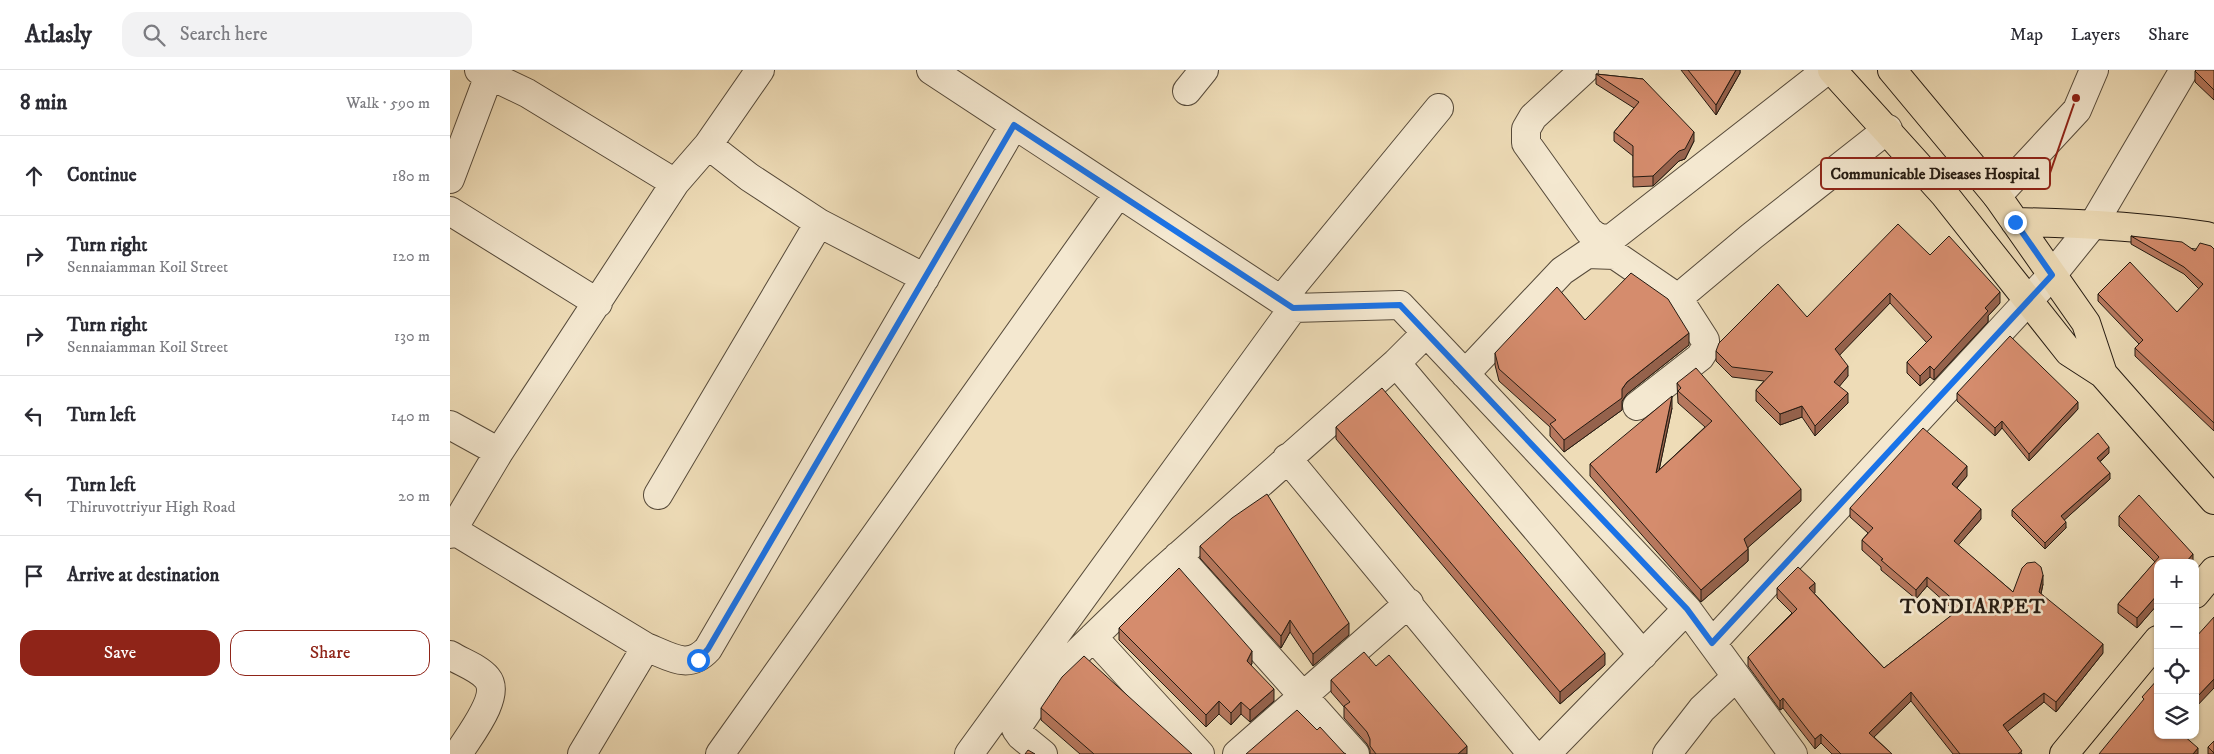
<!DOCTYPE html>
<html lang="en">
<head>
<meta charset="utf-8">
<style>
  :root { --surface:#fff; --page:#f2f2f3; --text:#2b2b33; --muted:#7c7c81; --line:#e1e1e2; --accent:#8f2418 }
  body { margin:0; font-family:"IM FELL DW Pica",serif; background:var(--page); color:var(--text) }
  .controls { position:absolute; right:15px; bottom:15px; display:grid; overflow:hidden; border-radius:10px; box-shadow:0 1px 4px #0004 }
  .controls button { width:45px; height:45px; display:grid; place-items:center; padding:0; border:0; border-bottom:1px solid var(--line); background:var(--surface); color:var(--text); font:25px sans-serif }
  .stop { position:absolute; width:15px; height:15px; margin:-11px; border:4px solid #1a73e8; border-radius:50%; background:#fff }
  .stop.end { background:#1a73e8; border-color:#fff; box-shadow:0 1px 5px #0008 }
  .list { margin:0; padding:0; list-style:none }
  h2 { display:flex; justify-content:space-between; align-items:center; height:65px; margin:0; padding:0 20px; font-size:21px }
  h2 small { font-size:16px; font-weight:400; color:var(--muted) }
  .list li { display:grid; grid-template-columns:32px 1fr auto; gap:15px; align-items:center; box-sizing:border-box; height:80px; padding:0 20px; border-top:1px solid var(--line) }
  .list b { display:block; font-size:19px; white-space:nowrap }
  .list p { margin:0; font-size:16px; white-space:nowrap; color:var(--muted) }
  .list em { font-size:16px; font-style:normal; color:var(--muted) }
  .actions { display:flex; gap:10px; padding:15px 20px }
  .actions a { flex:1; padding:11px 0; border:1px solid var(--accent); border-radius:15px; text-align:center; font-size:18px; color:var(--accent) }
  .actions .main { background:var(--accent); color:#fff }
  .icon { flex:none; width:28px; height:28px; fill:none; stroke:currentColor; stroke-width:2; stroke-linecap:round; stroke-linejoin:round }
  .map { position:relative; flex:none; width:1764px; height:684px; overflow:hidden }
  header { display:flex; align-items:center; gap:30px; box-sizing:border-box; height:70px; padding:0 25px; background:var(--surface); border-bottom:1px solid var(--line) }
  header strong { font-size:24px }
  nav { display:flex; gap:28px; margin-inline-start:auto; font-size:18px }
  .search { width:350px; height:45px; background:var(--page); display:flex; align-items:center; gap:12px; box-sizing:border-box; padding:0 18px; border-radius:15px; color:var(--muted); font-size:19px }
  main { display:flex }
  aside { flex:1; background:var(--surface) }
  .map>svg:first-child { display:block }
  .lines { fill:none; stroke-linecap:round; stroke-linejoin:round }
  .minor-casing { stroke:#564a3a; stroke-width:30 }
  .major-casing { stroke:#241a11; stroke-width:30 }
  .minor { stroke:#f4e8d0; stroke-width:28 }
  .major { stroke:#eedcb7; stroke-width:28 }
  .wall { fill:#b7785e; stroke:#241a11 }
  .shaded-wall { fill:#95624c; stroke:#241a11 }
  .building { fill:#d58c6d; stroke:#241a11 }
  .route { stroke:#1a73e8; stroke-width:6 }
  .labels { text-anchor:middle; stroke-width:5; stroke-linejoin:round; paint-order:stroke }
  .district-label { font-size:20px; font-weight:bold; letter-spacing:1px; fill:#241a11; stroke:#f4e8d0 }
  .leader { fill:none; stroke:#8f2418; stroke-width:2 }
  .callout-dot { fill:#8f2418; stroke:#f4e8d0; stroke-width:2 }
  .callout { fill:#f4e8d0; stroke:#8f2418; stroke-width:2 }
  .callout-label { font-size:16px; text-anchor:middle; font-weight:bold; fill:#241a11 }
</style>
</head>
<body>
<header>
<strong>Atlasly</strong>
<div class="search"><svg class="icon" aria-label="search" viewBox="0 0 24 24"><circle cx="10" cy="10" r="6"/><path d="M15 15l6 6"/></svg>Search here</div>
<nav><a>Map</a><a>Layers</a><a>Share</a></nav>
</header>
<main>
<aside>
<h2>8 min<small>Walk · 590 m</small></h2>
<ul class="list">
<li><svg class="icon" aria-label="ahead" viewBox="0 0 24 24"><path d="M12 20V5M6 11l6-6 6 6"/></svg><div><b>Continue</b></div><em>180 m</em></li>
<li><svg class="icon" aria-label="right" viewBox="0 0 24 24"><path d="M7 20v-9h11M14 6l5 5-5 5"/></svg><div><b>Turn right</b><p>Sennaiamman Koil Street</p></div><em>120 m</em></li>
<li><svg class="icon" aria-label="right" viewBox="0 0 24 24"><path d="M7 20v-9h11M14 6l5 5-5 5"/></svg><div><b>Turn right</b><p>Sennaiamman Koil Street</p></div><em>130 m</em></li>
<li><svg class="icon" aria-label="left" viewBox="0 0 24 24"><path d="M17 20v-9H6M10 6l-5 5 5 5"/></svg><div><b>Turn left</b></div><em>140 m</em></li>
<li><svg class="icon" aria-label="left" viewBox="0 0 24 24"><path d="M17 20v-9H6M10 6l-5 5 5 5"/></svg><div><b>Turn left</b><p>Thiruvottriyur High Road</p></div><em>20 m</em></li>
<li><svg class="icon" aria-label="arrive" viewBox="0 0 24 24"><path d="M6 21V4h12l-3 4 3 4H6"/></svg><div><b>Arrive at destination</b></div></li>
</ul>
<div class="actions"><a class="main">Save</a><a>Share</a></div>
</aside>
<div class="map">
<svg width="1764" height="684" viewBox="0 0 1764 684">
  <rect width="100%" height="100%" fill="#eedcb7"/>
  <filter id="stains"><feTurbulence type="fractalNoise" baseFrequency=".004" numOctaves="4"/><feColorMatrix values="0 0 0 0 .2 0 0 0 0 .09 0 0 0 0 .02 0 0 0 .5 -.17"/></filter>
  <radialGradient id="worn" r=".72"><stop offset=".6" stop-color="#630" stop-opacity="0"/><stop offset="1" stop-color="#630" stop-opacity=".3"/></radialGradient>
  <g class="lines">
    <g class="minor-casing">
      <path id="minor" d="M29,0L77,23L225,113
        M481,0L843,238L950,235L1237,539L1343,684
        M1134,0L1083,47L1076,59V73L1139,161L1149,169L1162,168L1377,0
        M737,21L754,0
        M258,75L299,107L369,153L475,208
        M0,109L41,0
        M1547,126L1627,40L1644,0
        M0,141L148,233
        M1228,228L1302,166L1438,59
        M831,230L989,38
        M946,293L1193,585
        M1015,304L1112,201L1137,184L1165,185L1228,228L1255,270V279L1250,287L1187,336
        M0,355L49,382
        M837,388L1082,684
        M208,425L369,153
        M3,460L196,577L132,684
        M0,464L49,382L225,113L258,75L310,0
        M728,486L905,684
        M643,567L750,684
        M1262,573L1602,205L1644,153L1734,0
        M196,577C220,586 238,601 258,579L564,55
        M0,585C11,592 29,598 37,608C52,626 18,667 8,684
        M270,684L668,124
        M519,684L843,238
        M593,684L571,666L566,659L600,609L706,506L946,293L976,263
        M787,684L959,533
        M1096,684L1237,539
        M1217,684L1252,639L1286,607"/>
    </g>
    <g class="major-casing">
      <path id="major" d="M1382,0L1494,124L1619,282L1653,304L1764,430
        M1442,0L1547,126L1636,253L1653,304
        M1565,152C1630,153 1693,157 1757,166L1764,169
        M1745,524L1764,501
        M1614,684L1708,570"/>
    </g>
    <use href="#minor" class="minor"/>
    <use href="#major" class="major"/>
  </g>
  <path class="wall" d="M1231,0H1290V3L1266,45Z
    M1764,0V30L1745,12V1Z
    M1146,4L1193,9L1244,71L1235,89L1229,91L1203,116L1183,117V86L1164,71V62L1184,38L1146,14Z
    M1681,166L1745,181L1764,179V361L1685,286V278L1689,274L1648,231V224L1727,242L1749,219L1734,204L1681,174Z
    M1480,185L1550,233L1538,246V252L1484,310L1480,307L1470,316L1457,303V292L1477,273L1440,233L1389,285L1398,306L1389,316L1398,333L1365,366L1352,347L1330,355L1306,331V320L1314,311L1282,307L1266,291V281L1357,247Z
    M1135,250L1239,275L1177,324L1172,331V340L1114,382L1100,366V357L1049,311L1045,295V283Z
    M1227,313L1351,431L1298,477V491L1251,532L1140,406V394L1222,338L1209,400L1255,357L1228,333Z
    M1507,323L1628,339L1579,391L1552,358L1545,366L1507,331Z
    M886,357L1155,595L1110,634L886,369Z
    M1659,383L1650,392L1660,409L1614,450L1616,458L1595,479L1562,446V440Z
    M1517,406L1507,418L1531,449L1508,475L1563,522L1593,514L1591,524L1653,583L1606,642L1594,632L1557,661L1572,684H1503L1461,631L1424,667L1442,684H1382L1371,673L1365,679L1333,638L1330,640L1298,596V587L1342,543L1327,528V518L1365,523H1364L1434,598L1506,542L1477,516L1466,529L1431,500V497L1412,480V470L1418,463L1400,447V438Z
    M1669,446L1743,493L1687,558L1668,543V534L1705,492L1669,456Z
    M750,476L899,565L863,596L840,562L831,578L750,488Z
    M669,558L802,593L801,596L824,631L800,652L791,644L781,655L769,644L756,657L669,570Z
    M926,596L1017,684H920V680L917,674L894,648V637L881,622V610Z
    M591,638L742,684H630L591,650Z
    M1764,671V684H1758V677Z"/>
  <path class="shaded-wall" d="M1286,0H1290V3L1266,45V35Z
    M1244,62V71L1235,89L1229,91L1203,116V106Z
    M1550,222V233L1538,246V252L1484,310V300L1535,238Z
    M1440,223V233L1385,290V279Z
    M1239,263V275L1177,324L1172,331V340L1114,382V370L1172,319L1177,312Z
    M1398,296V306L1384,323V312Z
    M1480,296V307L1470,316V306Z
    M1398,323V333L1365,366V356Z
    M1222,326V338L1206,415V403Z
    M1628,332V339L1579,391V384Z
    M1352,336V347L1330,355V344Z
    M1552,351V358L1545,366V358Z
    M1659,377V383L1647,394V388Z
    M1517,396V406L1502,423V414Z
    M1660,403V409L1611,453V446Z
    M1351,419V431L1294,481V469Z
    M1531,439V449L1504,480V471Z
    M1616,452V458L1595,479V473Z
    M1298,479V491L1251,532V520Z
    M1743,484V493H1735Z
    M1593,505V514L1589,532V522Z
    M1477,507V516L1466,529V520Z
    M1365,513V523L1359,528V518Z
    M1708,524V534L1687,558V548Z
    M840,550V562L831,578V566Z
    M899,553V565L863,596V584Z
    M1653,574V583L1606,642V632Z
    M802,581V593L797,603V591Z
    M1155,583V595L1110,634V622Z
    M1764,609V618L1745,638V629Z
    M824,619V631L800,652V640Z
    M1461,622V631L1419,672V663Z
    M1594,623V632L1553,665V655Z
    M1333,628V638L1330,640V631Z
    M769,631V644L756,657V645Z
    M791,632V644L781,655V643Z
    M1371,664V673L1365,679V669Z
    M1017,676V684H1008Z
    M1748,678V684H1743Z"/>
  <path class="building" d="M1238,0H1286L1266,35Z
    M1746,0H1764V20L1745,1Z
    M1146,4L1193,9L1244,62L1235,79L1229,81L1203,106L1183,107V76L1164,62L1189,32Z
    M1448,154L1480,185L1499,166L1550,222L1535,238L1538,241L1484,300L1480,296L1470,306L1457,292L1482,267L1440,223L1385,279L1398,296L1384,312L1398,323L1365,356L1352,336L1330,344L1306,320L1323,302L1282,297L1266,281L1269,273L1328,214L1357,247Z
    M1681,166L1732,172L1745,181L1750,173L1761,176L1764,179V353L1685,278L1693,270L1648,224L1680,192L1727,242L1753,214L1734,197Z
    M1181,203L1218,229L1239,263L1177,312L1172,319V328L1114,370L1100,354L1106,350L1049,299L1045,283L1107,217L1135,250Z
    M1560,266L1628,332L1579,384L1552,351L1545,358L1507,323Z
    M1246,298L1351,419L1294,469L1298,479L1251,520L1140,394L1222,326L1206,403L1262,351L1228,321L1231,318L1227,313Z
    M932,318L1155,583L1110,622L886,357Z
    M1473,358L1517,396L1502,414L1531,439L1504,471L1563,522L1572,498L1577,493L1585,492L1591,497L1593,505L1589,522L1653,574L1606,632L1594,623L1553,655L1572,681L1568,684H1510L1461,622L1419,663L1442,684H1391L1371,664L1365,669L1333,628L1330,631L1298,587L1347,539L1327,518L1348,497L1365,513L1359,518L1434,598L1512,537L1477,507L1466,520L1431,490L1433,489L1412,470L1423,458L1400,438Z
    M1648,363L1659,377L1647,388L1660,403L1611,446L1616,452L1595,473L1562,440Z
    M817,424L899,553L863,584L840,550L831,566L750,476L782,448Z
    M1689,425L1743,484L1735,493H1708V524L1687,548L1668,534L1709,487L1669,446Z
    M729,498L802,581L797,591L824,619L800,640L791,632L781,643L769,631L756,645L669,558Z
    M1764,547V609L1745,629V568Z
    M914,582L926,596L939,585L1017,676L1008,684H926L920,676V669L917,662L894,636L900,632L881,610Z
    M634,586L742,684H644L591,638L612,607Z
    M1708,609V665H1733L1748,678L1743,684H1649L1694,629L1692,627Z
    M847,640L867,660L870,657L894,683L896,684H796Z
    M1764,671V683L1758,677Z
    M578,680L585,684H575Z"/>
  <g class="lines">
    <path class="route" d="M248,590L258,579L564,55L843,238L950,235L1237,539L1262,573L1602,205L1565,152"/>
  </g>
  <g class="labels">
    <g class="district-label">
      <text x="1523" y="543">TONDIARPET</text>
    </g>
  </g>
  <path class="leader" d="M1626 28L1600 103"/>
  <circle class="callout-dot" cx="1626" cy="28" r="5"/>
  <rect class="callout" x="1371" y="88" width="229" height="31" rx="5"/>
  <g class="callout-label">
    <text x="1485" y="109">Communicable Diseases Hospital</text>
  </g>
  <rect width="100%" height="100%" filter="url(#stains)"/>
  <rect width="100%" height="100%" fill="url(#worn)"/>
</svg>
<div class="controls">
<button>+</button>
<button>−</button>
<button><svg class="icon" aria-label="locate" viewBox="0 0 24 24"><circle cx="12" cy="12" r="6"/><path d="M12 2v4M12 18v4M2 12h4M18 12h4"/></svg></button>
<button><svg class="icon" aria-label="layers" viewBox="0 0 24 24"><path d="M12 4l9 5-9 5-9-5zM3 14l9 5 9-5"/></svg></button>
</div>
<div class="stop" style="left:248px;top:590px"></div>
<div class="stop end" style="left:1565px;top:152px"></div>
</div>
</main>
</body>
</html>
